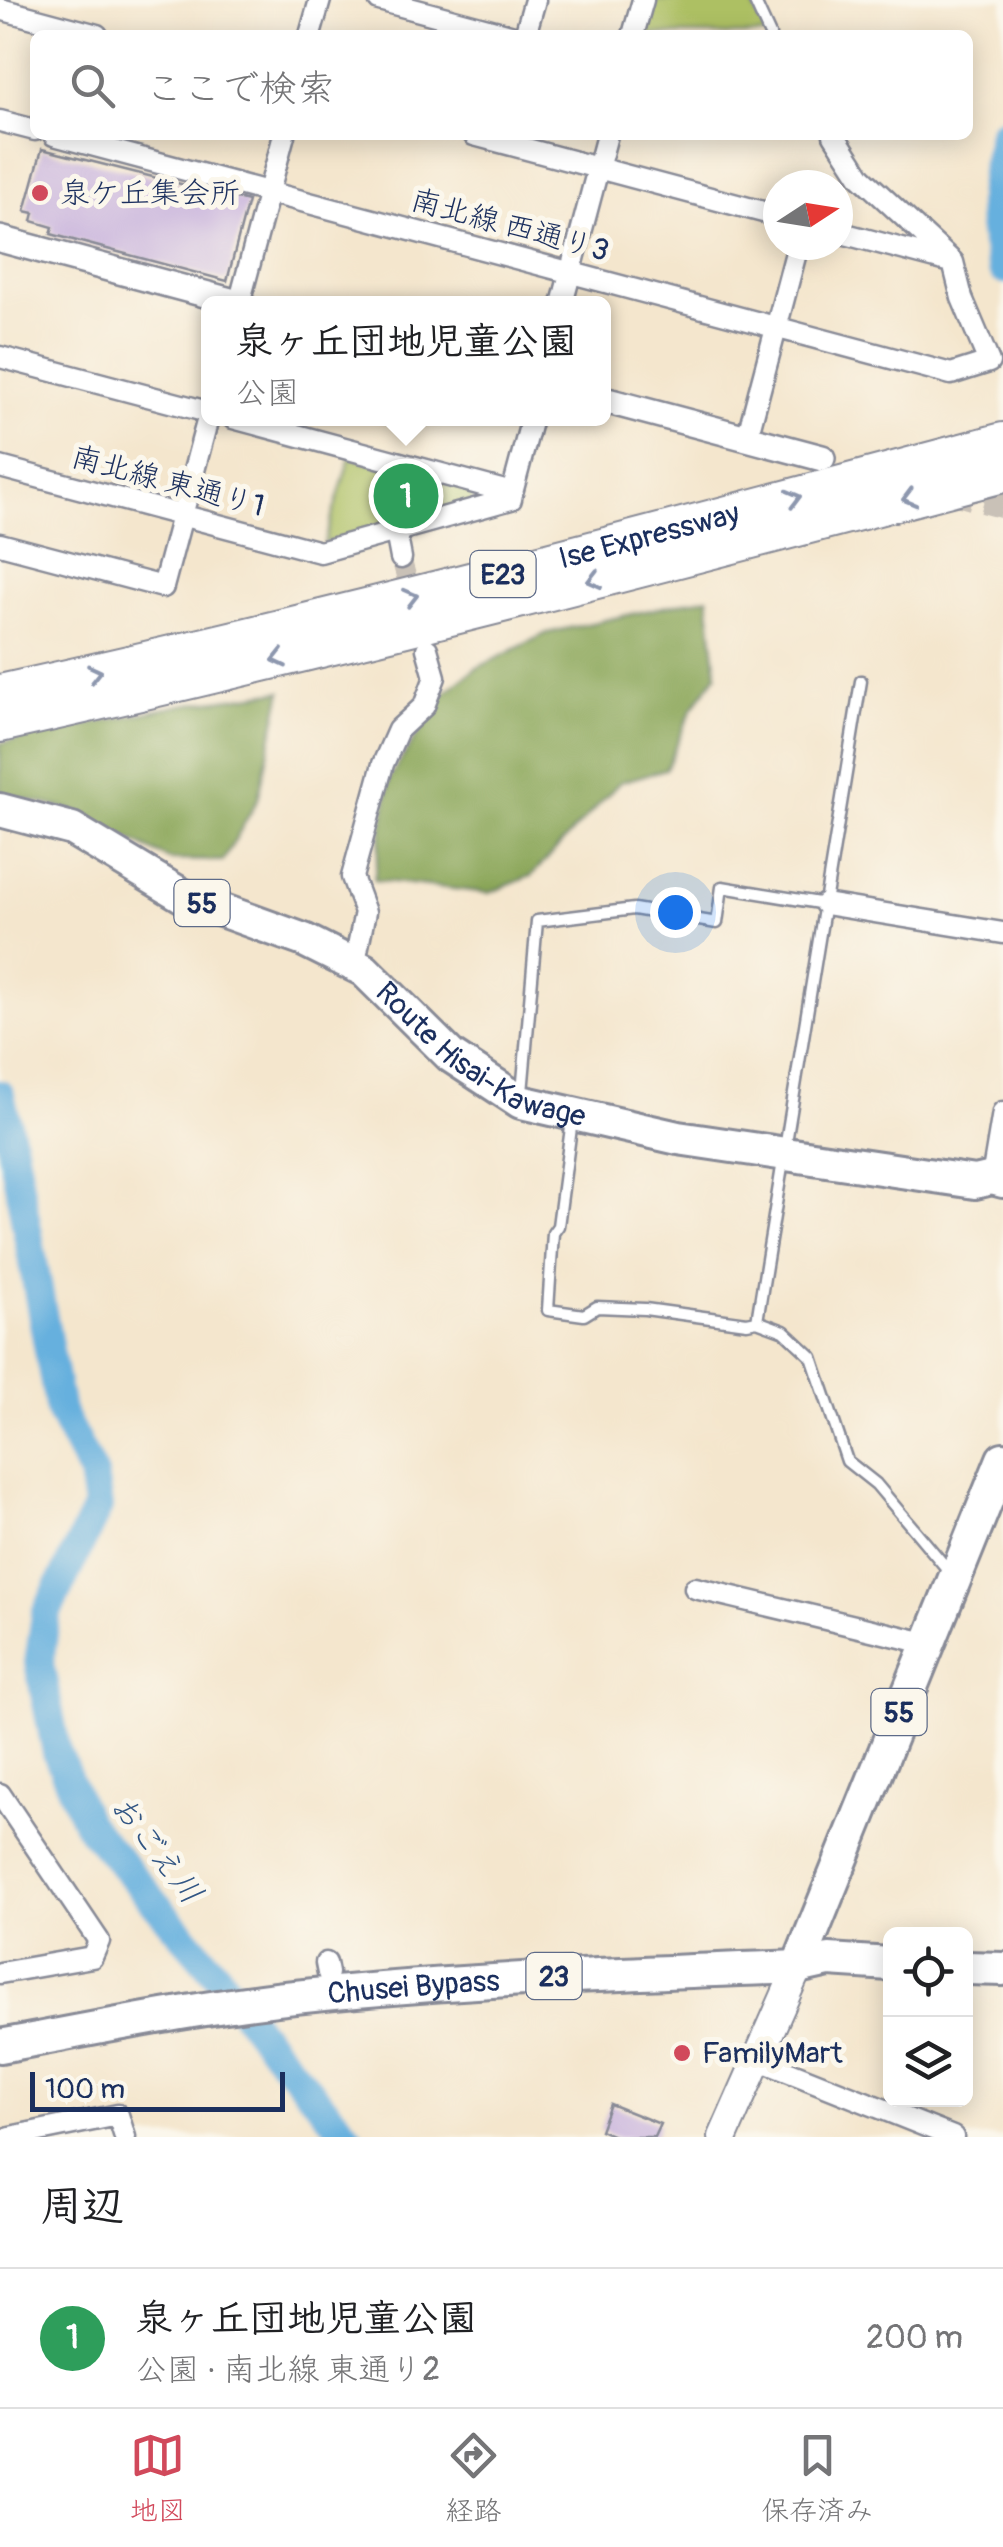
<!DOCTYPE html>
<html lang="ja">
<head>
<meta charset="utf-8">
<style>
  :root { --surface:#fff; --page:#f6f6f6; --text:#202124; --muted:#757577; --line:#e0e0e0; --accent:#d1495b }
  body { margin:0; font-family:Pangolin,"Klee One",sans-serif; background:var(--page); color:var(--text) }
  .controls { position:absolute; right:30px; bottom:30px; display:grid; overflow:hidden; border-radius:15px; box-shadow:0 5px 25px #0003 }
  .controls button { width:90px; height:90px; display:grid; place-items:center; padding:0; border:0; border-bottom:2px solid var(--line); background:var(--surface); color:var(--text); font:50px sans-serif }
  .compass { position:absolute; left:763px; top:170px; width:90px; height:90px; border-radius:50%; background:var(--surface); box-shadow:0 5px 25px #0003; rotate:78deg }
  .scale { position:absolute; left:30px; bottom:25px; width:255px; box-sizing:border-box; padding-left:10px; border:5px solid #1b2f5e; border-top:0; font-size:28px; line-height:35px; white-space:nowrap; color:#1b2f5e; -webkit-text-stroke:8px #fbf7ec; paint-order:stroke }
  .you { position:absolute; left:675px; top:912px; width:35px; height:35px; margin:-25px; border:8px solid #fff; border-radius:50%; background:#1a73e8; box-shadow:0 0 0 15px #1a73e833 }
  .badge { display:grid; place-items:center; width:65px; height:65px; border-radius:50%; background:var(--accent); color:#fff; font-size:32px; font-weight:700 }
  .pin { position:absolute; translate:-50% -50%; border:5px solid #fff; box-shadow:0 2px 10px #0006 }
  .popup { position:absolute; left:201px; top:296px; width:410px; height:130px; box-sizing:border-box; display:grid; place-content:center; border-radius:15px; background:var(--surface); filter:drop-shadow(0 2px 8px #0005); font-size:32px; white-space:nowrap; color:var(--muted) }
  .popup b { font-size:38px; color:var(--text) }
  .popup::after { content:''; position:absolute; left:50%; top:100%; margin-left:-20px; border:20px solid transparent; border-top-color:var(--surface) }
  .list { margin:0; padding:0; list-style:none }
  h2 { display:flex; justify-content:space-between; align-items:center; height:130px; margin:0; padding:0 40px; font-size:42px }
  h2 small { font-size:32px; font-weight:400; color:var(--muted) }
  .list li { display:grid; grid-template-columns:65px 1fr auto; gap:30px; align-items:center; box-sizing:border-box; height:140px; padding:0 40px; border-top:2px solid var(--line) }
  .list b { display:block; font-size:38px; white-space:nowrap }
  .list p { margin:0; font-size:32px; white-space:nowrap; color:var(--muted) }
  .list em { font-size:32px; font-style:normal; color:var(--muted) }
  .icon { flex:none; width:55px; height:55px; fill:none; stroke:currentColor; stroke-width:2; stroke-linecap:round; stroke-linejoin:round }
  .map { position:relative; flex:none; width:1003px; height:2137px; overflow:hidden }
  .search { position:absolute; background:var(--surface); box-shadow:0 5px 25px #0003; left:30px; right:30px; top:30px; height:110px; display:flex; align-items:center; gap:25px; box-sizing:border-box; padding:0 35px; border-radius:15px; color:var(--muted); font-size:38px }
  .sheet { height:270px; background:var(--surface) }
  nav { display:flex; justify-content:space-around; align-items:center; box-sizing:border-box; height:140px; border-top:2px solid var(--line); background:var(--surface); font-size:28px; color:var(--muted) }
  nav a { display:grid; justify-items:center; gap:5px }
  nav .on { color:var(--accent) }
  .map>svg:first-child { display:block }
  .green { fill:#adc063; stroke:#647860; stroke-width:2.5 }
  .forest { fill:#8aa659; stroke:#526a5c; stroke-width:2.5 }
  .lines { fill:none; stroke-linecap:round; stroke-linejoin:round }
  .river { stroke:#66b0de; stroke-width:30 }
  .building { fill:#c6b0dc }
  .minor-tunnel { stroke:#c9c1b7; stroke-width:20; stroke-dasharray:20 10; stroke-linecap:butt }
  .tertiary-tunnel { stroke:#c9c1b7; stroke-width:25; stroke-dasharray:25 12; stroke-linecap:butt }
  .service-casing { stroke:#888a96; stroke-width:15 }
  .minor-casing { stroke:#888a96; stroke-width:25 }
  .tertiary-casing { stroke:#888a96; stroke-width:30 }
  .secondary-casing { stroke:#888a96; stroke-width:32 }
  .primary-casing { stroke:#888a96; stroke-width:38 }
  .trunk-casing { stroke:#888a96; stroke-width:38 }
  .motorway-casing { stroke:#888a96; stroke-width:42 }
  .service { stroke:#fff; stroke-width:10 }
  .minor { stroke:#fff; stroke-width:20 }
  .tertiary { stroke:#fff; stroke-width:25 }
  .secondary { stroke:#fff; stroke-width:28 }
  .primary { stroke:#fff; stroke-width:32 }
  .trunk { stroke:#fff; stroke-width:32 }
  .motorway { stroke:#fff; stroke-width:38 }
  .oneway { stroke:#8d97ae }
  .poi-dot { fill:#d1495b; stroke:#fbf7ec; stroke-width:4 }
  .labels { text-anchor:middle; stroke-width:10; stroke-linejoin:round; paint-order:stroke }
  .shield { fill:#fbf7ec; stroke:#5e6b89; stroke-width:2.5 }
  .shield-label { font-size:28px; font-weight:bold; fill:#1b2f5e }
  .poi-label { font-size:30px; fill:#1b2f5e; stroke:#fbf7ec; text-anchor:start }
  .street-label { font-size:30px; fill:#1b2f5e; stroke:#fbf7ec }
  .water-label { font-size:32px; font-style:italic; fill:#325684; stroke:#fbf7ec }
</style>
</head>
<body>
<div class="map">
<svg width="1003" height="2137" viewBox="0 0 1003 2137">
  <rect width="100%" height="100%" fill="#fbf7ec"/>
  <filter id="ink" filterUnits="userSpaceOnUse"><feTurbulence type="fractalNoise" baseFrequency=".01" numOctaves="2"/><feDisplacementMap in="SourceGraphic" scale="20" xChannelSelector="R" yChannelSelector="G"/><feConvolveMatrix kernelMatrix="1 2 1 2 8 2 1 2 1" color-interpolation-filters="sRGB"/></filter>
  <filter id="wash" filterUnits="userSpaceOnUse"><feTurbulence type="fractalNoise" baseFrequency=".0048" numOctaves="4" result="noise"/><feDisplacementMap in="SourceGraphic" scale="40" xChannelSelector="R" yChannelSelector="G"/><feGaussianBlur stdDeviation="2.25" result="paint"/><feColorMatrix in="noise" values="0 0 0 0 0 0 0 0 0 0 0 0 0 0 0 0 0 1.4 0 .05"/><feComposite in="paint" operator="in"/></filter>
  <g filter="url(#wash)">
    <rect width="100%" height="100%" fill="#f4e6cd"/>
    <path class="green" d="M651,0H751L767,35H642Z
      M350,457L473,490V503L324,544Z"/>
    <path class="forest" d="M708,597L717,674L692,709L666,769L620,782L531,876L489,893L374,880L390,777L444,693L475,669L547,633Z
      M282,691L258,799L223,861L171,860L70,810L0,793V743L182,705Z"/>
    <g class="lines">
      <path class="river" d="M1003,133C992,185 985,217 1003,269
        M0,1095L11,1141L60,1411L93,1475L98,1507L46,1614L39,1663L57,1753L87,1824L219,1977L258,2031L349,2137"/>
    </g>
    <g id="blocks">
      <path class="building" d="M42,149L248,201L227,281L51,234L53,227L32,221L34,213L25,211Z
        M610,2104L660,2124L654,2137H616L600,2130Z"/>
    </g>
  </g>
  <g filter="url(#ink)">
    <use href="#blocks" fill-opacity="0" stroke="#888a96" stroke-width="2.5"/>
    <g class="lines">
      <path class="minor-tunnel" d="M401,558L414,604"/>
      <path class="tertiary-tunnel" d="M948,491L1003,506"/>
      <g class="service-casing">
        <path id="service" d="M754,0L770,35
          M522,1093L537,921L634,909L717,923L722,887L825,904
          M572,1120L558,1226L553,1233L548,1310L584,1315L597,1307L645,1309L747,1323L757,1321L784,1331L812,1357L847,1461L876,1484L949,1571
          M757,1321L861,681"/>
      </g>
      <g class="minor-casing">
        <path id="minor" d="M379,0L510,35
          M0,9L97,35
          M310,35L320,0
          M525,35L535,0
          M633,35L643,0
          M0,121L35,130
          M54,135L951,374L989,362L962,298L953,262L861,177L834,135
          M474,135L778,216
          M838,232L951,262
          M239,304L284,135
          M562,304L607,135
          M0,357L208,412
          M233,418L512,493
          M747,438L798,245
          M0,467L320,552L511,499L512,493
          M512,493L532,418
          M396,532L401,558
          M0,544L163,587L208,418
          M825,904L1003,933
          M354,966L365,912L352,877L383,764L398,730L424,706L435,677L427,649
          M992,1178L1003,1112
          M695,1588L926,1643
          M0,1794L99,1941L92,1957L0,1973
          M326,1963L328,1973
          M757,2059L953,2137
          M10,2137L118,2115L125,2137"/>
      </g>
      <g class="tertiary-casing">
        <path id="tertiary" d="M0,239L242,304
          M604,400L822,458"/>
      </g>
      <g class="secondary-casing">
        <path id="secondary" d="M723,2137L798,1967"/>
      </g>
      <g class="primary-casing">
        <g id="primary">
          <path id="s1" d="M0,810L72,829L185,897L304,940L364,970L451,1056L521,1102L678,1138L975,1182L992,1178L1003,1181"/>
          <path d="M798,1967L1003,1459"/>
        </g>
      </g>
      <g class="trunk-casing">
        <g id="trunk">
          <path d="M966,1968L1003,1969"/>
          <path id="s2" d="M0,2046C104,2027 209,2005 314,1995C475,1979 636,1973 798,1967L829,1960L890,1964"/>
        </g>
      </g>
      <g class="motorway-casing">
        <g id="motorway">
          <path id="s3" d="M0,694C337,620 670,531 1003,442"/>
          <path d="M0,723C336,648 670,561 1003,473"/>
        </g>
      </g>
      <use href="#service" class="service"/>
      <use href="#minor" class="minor"/>
      <use href="#tertiary" class="tertiary"/>
      <use href="#secondary" class="secondary"/>
      <use href="#primary" class="primary"/>
      <use href="#trunk" class="trunk"/>
      <use href="#motorway" class="motorway"/>
    </g>
    <defs><path id="oneway-chevron" d="M-2-3.5L2.5 0L-2 3.5" fill="none" stroke-width="1.6" stroke-linecap="round" stroke-linejoin="round" transform="scale(2.5)"/></defs>
    <g class="oneway">
      <use href="#oneway-chevron" transform="translate(794 498) rotate(-15)"/>
      <use href="#oneway-chevron" transform="translate(909 498) rotate(165)"/>
      <use href="#oneway-chevron" transform="translate(594 580) rotate(166)"/>
      <use href="#oneway-chevron" transform="translate(411 597) rotate(-14)"/>
      <use href="#oneway-chevron" transform="translate(279 659) rotate(167)"/>
      <use href="#oneway-chevron" transform="translate(95 673) rotate(-13)"/>
    </g>
  </g>
  <g class="poi-dot">
    <circle cx="40" cy="193" r="10"/>
    <circle cx="682" cy="2053" r="10"/>
  </g>
  <g class="labels">
    <g class="shield">
      <rect x="470.5" y="551" width="65" height="46" rx="8"/>
      <rect x="174.5" y="880" width="55" height="46" rx="8"/>
      <rect x="871.5" y="1689" width="55" height="46" rx="8"/>
      <rect x="526.5" y="1953" width="55" height="46" rx="8"/>
    </g>
    <g class="shield-label">
      <text x="503" y="584">E23</text>
      <text x="202" y="913">55</text>
      <text x="899" y="1722">55</text>
      <text x="554" y="1986">23</text>
    </g>
    <g class="poi-label">
      <text x="60" y="203">泉ケ丘集会所</text>
      <text x="702" y="2063">FamilyMart</text>
    </g>
    <g class="street-label">
      <text transform="translate(510 225) rotate(15)" y="10">南北線 西通り3</text>
      <text transform="translate(168 481) rotate(15)" y="10">南北線 東通り1</text>
      <text dy="10" stroke="none"><textPath href="#s3" startOffset="668">Ise Expressway</textPath></text>
      <text dy="10" stroke="none"><textPath href="#s1" startOffset="548">Route Hisai-Kawage</textPath></text>
      <text dy="10" stroke="none"><textPath href="#s2" startOffset="418">Chusei Bypass</textPath></text>
    </g>
    <g class="water-label">
      <text transform="translate(157 1849) rotate(52)" y="11">おごえ川</text>
    </g>
  </g>
</svg>
<div class="controls">
<button><svg class="icon" aria-label="locate" viewBox="0 0 24 24"><circle cx="12" cy="12" r="6"/><path d="M12 2v4M12 18v4M2 12h4M18 12h4"/></svg></button>
<button><svg class="icon" aria-label="layers" viewBox="0 0 24 24"><path d="M12 4l9 5-9 5-9-5zM3 14l9 5 9-5"/></svg></button>
</div>
<svg class="compass" viewBox="-18 -18 36 36"><path d="M0-13l5 13h-10z" fill="#e53935"/><path d="M0 13l5-13h-10z" fill="#757577"/></svg>
<div class="scale">100 m</div>
<div class="you"></div>
<div class="pin badge" style="left:406px;top:496px;background:#2e9e5b">1</div>
<div class="popup"><b>泉ヶ丘団地児童公園</b>公園</div>
<div class="search"><svg class="icon" aria-label="search" viewBox="0 0 24 24"><circle cx="10" cy="10" r="6"/><path d="M15 15l6 6"/></svg>ここで検索</div>
</div>
<section class="sheet">
<h2>周辺<small></small></h2>
<ul class="list">
<li><span class="badge" style="background:#2e9e5b">1</span><div><b>泉ヶ丘団地児童公園</b><p>公園 · 南北線 東通り2</p></div><em>200 m</em></li>
</ul>
</section>
<nav>
<a class="on"><svg class="icon" aria-label="map" viewBox="0 0 24 24"><path d="M3 6l6-2 6 2 6-2v14l-6 2-6-2-6 2zM9 4v14M15 6v14"/></svg>地図</a>
<a><svg class="icon" aria-label="directions" viewBox="0 0 24 24"><path d="M12 3l9 9-9 9-9-9zM9 14v-3h6M13 9l2 2-2 2"/></svg>経路</a>
<a><svg class="icon" aria-label="saved" viewBox="0 0 24 24"><path d="M7 4h10v16l-5-4-5 4z"/></svg>保存済み</a>
</nav>
</body>
</html>
